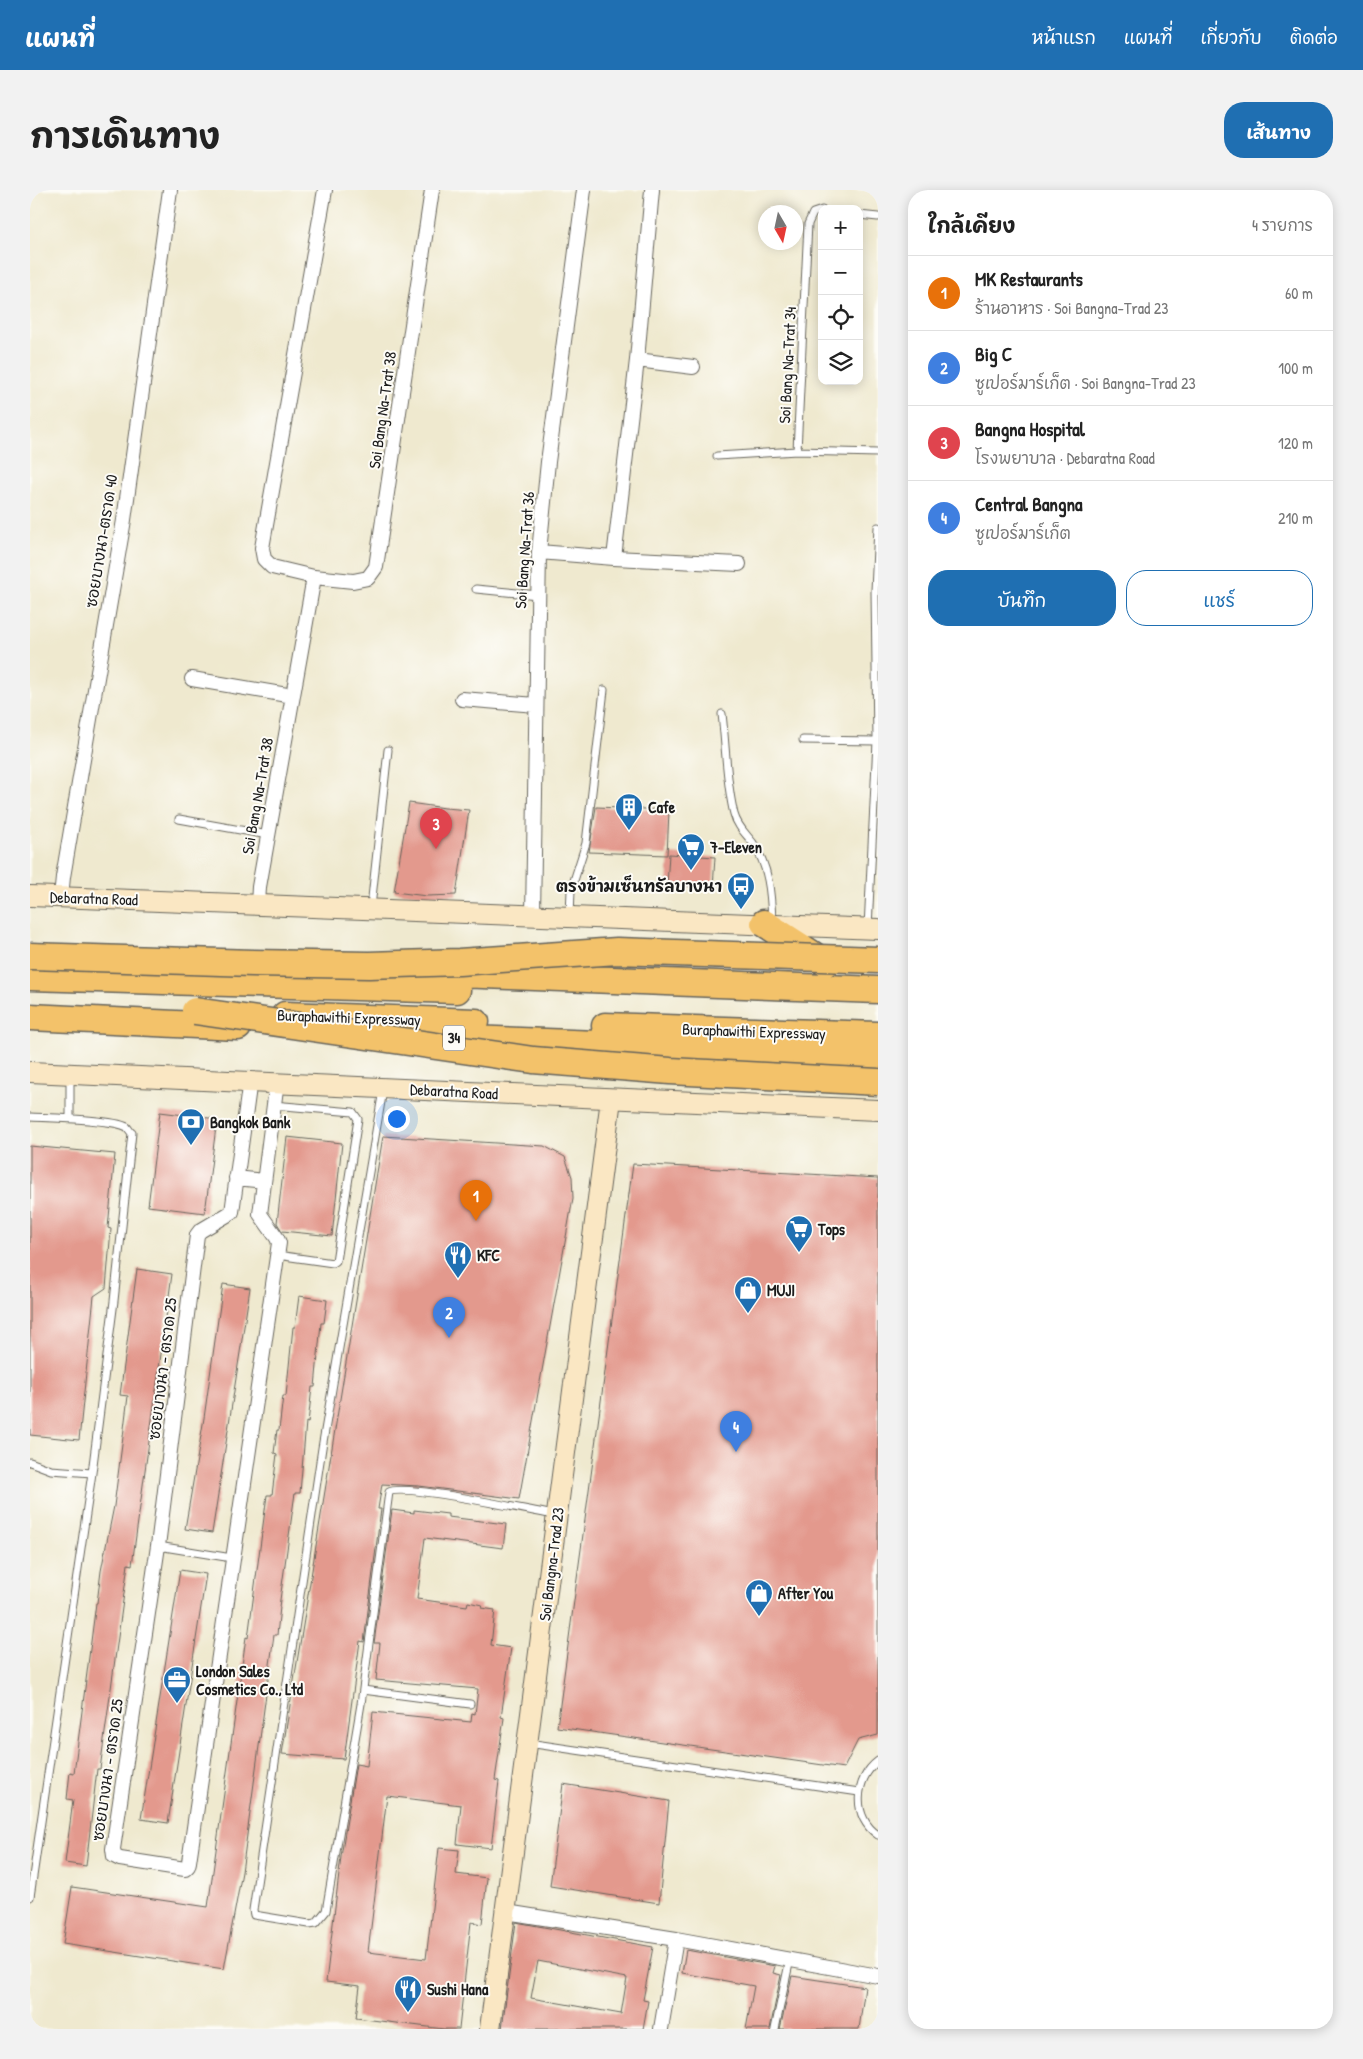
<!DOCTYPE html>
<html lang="th">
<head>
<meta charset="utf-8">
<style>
  :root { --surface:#fff; --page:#f2f2f2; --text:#222; --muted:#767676; --line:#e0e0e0; --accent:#1f6fb2 }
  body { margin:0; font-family:"Patrick Hand","Playpen Sans Thai",sans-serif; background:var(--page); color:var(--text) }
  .controls { position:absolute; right:15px; top:15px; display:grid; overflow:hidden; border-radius:10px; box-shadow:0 2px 12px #0003 }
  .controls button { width:45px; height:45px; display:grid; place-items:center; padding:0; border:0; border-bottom:1px solid var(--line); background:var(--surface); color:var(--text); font:25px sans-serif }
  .compass { position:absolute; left:728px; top:15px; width:45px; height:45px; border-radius:50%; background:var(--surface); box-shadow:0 2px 12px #0003; rotate:171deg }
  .you { position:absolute; left:366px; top:928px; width:18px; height:18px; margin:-12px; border:4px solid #fff; border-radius:50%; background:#1a73e8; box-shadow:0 0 0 8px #1a73e833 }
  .badge { display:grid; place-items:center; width:32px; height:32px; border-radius:50%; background:var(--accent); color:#fff; font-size:16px; font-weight:700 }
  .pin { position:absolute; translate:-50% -41px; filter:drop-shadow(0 1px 2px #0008) }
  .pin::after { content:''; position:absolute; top:26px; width:18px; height:15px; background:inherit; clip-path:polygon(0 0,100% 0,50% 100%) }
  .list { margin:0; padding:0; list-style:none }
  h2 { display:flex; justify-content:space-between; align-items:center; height:65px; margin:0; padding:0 20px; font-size:21px }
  h2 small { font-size:16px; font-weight:400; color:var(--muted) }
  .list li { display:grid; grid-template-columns:32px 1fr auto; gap:15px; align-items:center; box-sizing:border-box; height:75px; padding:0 20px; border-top:1px solid var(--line) }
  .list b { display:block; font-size:19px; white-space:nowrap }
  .list p { margin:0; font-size:16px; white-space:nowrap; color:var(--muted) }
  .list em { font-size:16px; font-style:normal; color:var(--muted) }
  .actions { display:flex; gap:10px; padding:15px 20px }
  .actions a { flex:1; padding:11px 0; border:1px solid var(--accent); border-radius:20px; text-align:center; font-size:18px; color:var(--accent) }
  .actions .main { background:var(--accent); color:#fff }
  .icon { flex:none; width:28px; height:28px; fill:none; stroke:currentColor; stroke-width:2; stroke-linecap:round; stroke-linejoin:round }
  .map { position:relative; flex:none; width:848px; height:1839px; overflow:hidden; border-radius:20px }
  header { display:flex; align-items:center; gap:30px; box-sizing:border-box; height:70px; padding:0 25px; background:var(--accent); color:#fff }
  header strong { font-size:24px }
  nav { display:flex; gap:28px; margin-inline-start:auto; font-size:18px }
  .intro { display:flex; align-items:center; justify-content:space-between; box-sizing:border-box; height:120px; padding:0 30px }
  h1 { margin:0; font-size:35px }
  .button { padding:12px 22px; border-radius:20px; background:var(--accent); color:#fff; font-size:18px; font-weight:700 }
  main { display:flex; gap:30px; padding:0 30px }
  aside { flex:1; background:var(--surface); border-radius:20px; box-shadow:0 2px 12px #0003 }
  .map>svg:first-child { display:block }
  .building { fill:#e3998d; fill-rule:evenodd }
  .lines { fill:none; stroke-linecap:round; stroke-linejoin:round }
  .lane-casing { stroke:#66645b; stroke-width:9 }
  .street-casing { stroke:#66645b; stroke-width:16 }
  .secondary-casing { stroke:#66645b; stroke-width:22 }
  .highway-casing { stroke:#66645b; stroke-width:29 }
  .lane { stroke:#fff; stroke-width:7 }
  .street { stroke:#fff; stroke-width:14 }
  .secondary { stroke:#fae7c3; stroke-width:20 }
  .highway { stroke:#f3c26a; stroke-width:26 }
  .highway-bridge-casing { stroke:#66645b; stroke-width:29; stroke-linecap:butt }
  .highway-bridge { stroke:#f3c26a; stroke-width:26 }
  .labels { text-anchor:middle; stroke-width:4; stroke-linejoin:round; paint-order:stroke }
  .shield { fill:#fdfcf7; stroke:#605f5e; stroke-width:1 }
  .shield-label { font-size:15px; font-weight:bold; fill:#1c1c1c }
  .street-label { font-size:16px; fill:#1c1c1c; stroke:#fdfcf7 }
  .poi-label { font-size:16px; font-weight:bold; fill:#1c1c1c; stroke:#fdfcf7; text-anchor:start }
</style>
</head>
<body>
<header>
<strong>แผนที่</strong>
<nav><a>หน้าแรก</a><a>แผนที่</a><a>เกี่ยวกับ</a><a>ติดต่อ</a></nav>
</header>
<div class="intro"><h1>การเดินทาง</h1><a class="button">เส้นทาง</a></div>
<main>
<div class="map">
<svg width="848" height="1839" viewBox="0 0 848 1839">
  <rect width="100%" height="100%" fill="#fdfcf7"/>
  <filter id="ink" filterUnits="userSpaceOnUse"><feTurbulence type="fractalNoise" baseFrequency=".02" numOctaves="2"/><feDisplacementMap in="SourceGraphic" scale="10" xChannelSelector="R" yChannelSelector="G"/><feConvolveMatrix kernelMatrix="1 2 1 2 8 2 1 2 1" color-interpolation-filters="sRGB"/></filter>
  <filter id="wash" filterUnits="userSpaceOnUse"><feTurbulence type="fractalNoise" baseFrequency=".0096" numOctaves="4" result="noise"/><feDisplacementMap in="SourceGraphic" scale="20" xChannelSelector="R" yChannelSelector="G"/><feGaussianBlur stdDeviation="1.12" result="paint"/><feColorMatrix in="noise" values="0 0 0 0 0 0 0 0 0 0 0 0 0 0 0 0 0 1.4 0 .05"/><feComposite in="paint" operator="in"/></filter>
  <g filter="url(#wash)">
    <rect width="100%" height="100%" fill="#efe9cf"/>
    <g id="blocks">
      <path class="building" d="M379,613L415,618L439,620L426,705L397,706L364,702Z
        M566,617L639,620L637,665L559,662Z
        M639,664L685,667L683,698L637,695Z
        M130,922L187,929L175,1023L118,1016Z
        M353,946L514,956L535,967L542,987L543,1008L489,1309L389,1296L352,1294L348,1319H351L334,1452L330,1451L314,1569L252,1564Z
        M257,947L312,953L302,1046L252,1041L247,1033Z
        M0,956L85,964L78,1038L81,1039L76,1098L64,1106L49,1250L0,1245Z
        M603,974L848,988V1545L828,1550L814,1578L527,1537Z
        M107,1079L142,1084L102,1375L98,1374L70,1579H67L56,1676L35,1673L43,1610L37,1609L40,1582L44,1583L66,1413H67L71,1381L84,1316L93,1247L98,1206L90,1205Z
        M193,1094L220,1098L182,1343L155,1339L174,1228Z
        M269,1106L297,1110L294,1133H291L285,1197H282L278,1233L276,1232L270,1303H265L249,1417H250L247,1445H244L212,1682L194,1779L33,1754L42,1697L178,1717L216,1447L218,1448L237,1305H242L247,1264L244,1263L247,1240H249L253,1206H256L263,1137H265Z
        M362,1320L384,1323V1320L418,1324V1327L476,1334L473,1358L395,1348L387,1409L437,1416L438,1412L452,1415L451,1418L465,1420L461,1455L481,1458L471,1527L474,1528L465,1590L469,1591L461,1658L427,1654L431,1615L357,1606L338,1762L396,1769L409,1658L429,1660L426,1684L457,1688L452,1734L441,1732L429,1839H414L326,1828L330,1796L296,1792L311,1667L326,1574L337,1576L343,1522L441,1532L442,1523L445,1524L448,1499L346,1490L350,1453H344Z
        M150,1380L176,1384L138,1633L111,1629Z
        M533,1594L639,1611L629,1713L520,1696Z
        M486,1732L623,1757L613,1810L618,1811L613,1839H472ZM508,1771L597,1788L591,1824L501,1808Z
        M656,1760L745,1776L743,1783L751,1785L740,1839H716L724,1796L652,1783Z
        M762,1786L835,1797L829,1839H750Z"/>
    </g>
  </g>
  <g filter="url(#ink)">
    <use href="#blocks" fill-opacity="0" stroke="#66645b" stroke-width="1"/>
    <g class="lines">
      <g class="lane-casing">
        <path id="lane" d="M829,25L848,27
          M767,261L848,263
          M687,266L767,261L778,34L783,23L792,20
          M446,399L508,405
          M692,524C696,557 696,592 704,624C707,636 716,644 723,653C739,676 741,704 742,731
          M773,550L847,551
          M149,629L238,645
          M341,717L358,560
          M540,726L541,700L556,653L574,500
          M838,738L847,551L845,401L848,337
          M353,900L292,1258L223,1720L224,1725L279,1734L286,1733L296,1721L331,1514L359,1302C374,1293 501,1321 525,1325
          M243,915L323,922L328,929L306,1071L303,1073L247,1065
          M0,927C18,928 83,929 97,937C98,938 101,943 102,943L84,1111L62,1283L0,1707
          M40,928V886
          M0,1272L21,1280L62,1283
          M128,1356L202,1368
          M333,1500L440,1514
          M498,1553L829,1602
          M848,1571C824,1589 822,1628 848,1645
          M745,1839L760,1769"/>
      </g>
      <g class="street-casing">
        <path id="street" d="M607,170L663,177
          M509,362L584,368L607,170L622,0
          M584,368L709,374
          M284,387L323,391L338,388L346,377L402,0
          M162,489L263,506
          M432,509L506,515
          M31,707L33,687L94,330L140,0
          M228,714L229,697L284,387L242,377L234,369L232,358L295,0
          M503,725L509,362L518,272L554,0
          M220,890L202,1022L170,1041L167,1045L128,1356L83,1659L84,1666L90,1669L155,1679L158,1676L159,1672L249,1053L247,1048L230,1024L247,891
          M206,988L234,991
          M476,1722L646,1749L848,1786
          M631,1839L646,1749"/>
      </g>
      <g class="secondary-casing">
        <path id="secondary" d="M0,706L848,739
          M0,882C283,893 565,910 848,920
          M460,1839L581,909"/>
      </g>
      <g class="highway-casing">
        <path id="highway" d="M734,733L796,773
          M400,783L848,800
          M0,787L427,800
          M255,825L446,832
          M0,827L208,837
          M575,836L848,845
          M417,848L848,865"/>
      </g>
      <use href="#lane" class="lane"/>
      <use href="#street" class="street"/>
      <use href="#secondary" class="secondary"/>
      <use href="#highway" class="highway"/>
      <g class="highway-bridge-casing">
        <path id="highway-bridge" d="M0,766L223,773L339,775L429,772L587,761L848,770
          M165,821L503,870L640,881L848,892"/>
      </g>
      <use href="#highway-bridge" class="highway-bridge"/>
    </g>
  </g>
  <defs>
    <g id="building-pin" transform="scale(1.4375)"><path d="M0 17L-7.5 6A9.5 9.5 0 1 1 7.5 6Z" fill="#1f6fb2" stroke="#fdfcf7"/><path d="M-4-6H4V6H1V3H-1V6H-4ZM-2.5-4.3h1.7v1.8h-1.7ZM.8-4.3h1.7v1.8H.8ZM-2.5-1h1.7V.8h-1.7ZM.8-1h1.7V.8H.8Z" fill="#fff"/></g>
    <g id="supermarket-pin" transform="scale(1.4375)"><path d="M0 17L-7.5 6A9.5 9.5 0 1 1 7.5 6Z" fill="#1f6fb2" stroke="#fdfcf7"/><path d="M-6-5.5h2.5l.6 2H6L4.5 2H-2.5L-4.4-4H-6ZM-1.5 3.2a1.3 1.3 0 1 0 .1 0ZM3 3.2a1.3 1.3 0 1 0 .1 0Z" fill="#fff"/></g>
    <g id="bus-pin" transform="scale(1.4375)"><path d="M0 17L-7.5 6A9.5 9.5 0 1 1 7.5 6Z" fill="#1f6fb2" stroke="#fdfcf7"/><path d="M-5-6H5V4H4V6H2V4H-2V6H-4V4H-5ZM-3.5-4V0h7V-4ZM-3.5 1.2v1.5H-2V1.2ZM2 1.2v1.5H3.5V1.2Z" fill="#fff"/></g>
    <g id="bank-pin" transform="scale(1.4375)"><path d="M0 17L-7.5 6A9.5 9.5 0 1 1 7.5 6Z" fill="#1f6fb2" stroke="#fdfcf7"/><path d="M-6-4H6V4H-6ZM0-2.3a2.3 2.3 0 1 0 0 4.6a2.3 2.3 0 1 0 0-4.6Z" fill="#fff"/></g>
    <g id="restaurant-pin" transform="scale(1.4375)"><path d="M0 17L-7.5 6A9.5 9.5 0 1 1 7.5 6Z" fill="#1f6fb2" stroke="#fdfcf7"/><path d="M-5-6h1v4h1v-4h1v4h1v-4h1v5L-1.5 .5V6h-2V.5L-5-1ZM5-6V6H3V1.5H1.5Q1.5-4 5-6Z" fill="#fff"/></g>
    <g id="shop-pin" transform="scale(1.4375)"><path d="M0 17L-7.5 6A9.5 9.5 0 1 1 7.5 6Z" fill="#1f6fb2" stroke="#fdfcf7"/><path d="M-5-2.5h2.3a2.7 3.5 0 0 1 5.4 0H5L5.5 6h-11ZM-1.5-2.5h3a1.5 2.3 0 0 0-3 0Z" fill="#fff"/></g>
    <g id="office-pin" transform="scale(1.4375)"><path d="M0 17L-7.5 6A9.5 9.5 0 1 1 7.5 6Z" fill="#1f6fb2" stroke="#fdfcf7"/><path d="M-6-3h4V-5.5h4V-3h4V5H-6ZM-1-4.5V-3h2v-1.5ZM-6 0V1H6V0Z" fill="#fff"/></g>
  </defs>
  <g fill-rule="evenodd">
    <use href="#building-pin" x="599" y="617"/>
    <use href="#supermarket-pin" x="661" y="657"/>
    <use href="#bus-pin" x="711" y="696"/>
    <use href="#bank-pin" x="161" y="932"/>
    <use href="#supermarket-pin" x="769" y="1039"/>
    <use href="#restaurant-pin" x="428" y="1065"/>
    <use href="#shop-pin" x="718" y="1100"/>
    <use href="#shop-pin" x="729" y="1403"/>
    <use href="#office-pin" x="147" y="1490"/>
    <use href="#restaurant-pin" x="378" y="1799"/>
  </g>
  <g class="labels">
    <rect class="shield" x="413" y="835.5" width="22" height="25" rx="4"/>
    <g class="shield-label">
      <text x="424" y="853">34</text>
    </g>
    <g class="street-label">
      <text transform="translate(757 175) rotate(-87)" y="6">Soi Bang Na-Trat 34</text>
      <text transform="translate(352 220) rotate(-82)" y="6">Soi Bang Na-Trat 38</text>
      <text transform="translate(71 351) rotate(-81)" y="6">ซอยบางนา-ตราด 40</text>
      <text transform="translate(494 360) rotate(-86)" y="6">Soi Bang Na-Trat 36</text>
      <text transform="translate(227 606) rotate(-80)" y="6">Soi Bang Na-Trat 38</text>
      <text transform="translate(64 708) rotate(2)" y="6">Debaratna Road</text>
      <text transform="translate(319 827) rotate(2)" y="6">Buraphawithi Expressway</text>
      <text transform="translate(724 841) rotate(2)" y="6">Buraphawithi Expressway</text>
      <text transform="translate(424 901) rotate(3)" y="6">Debaratna Road</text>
      <text transform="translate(132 1179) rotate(-83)" y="6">ซอยบางนา - ตราด 25</text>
      <text transform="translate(521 1374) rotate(-83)" y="6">Soi Bangna-Trad 23</text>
      <text transform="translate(77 1580) rotate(-82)" y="6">ซอยบางนา - ตราด 25</text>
    </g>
    <g class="poi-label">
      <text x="618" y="623">Cafe</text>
      <text x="680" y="663">7-Eleven</text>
      <text x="692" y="702" text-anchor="end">ตรงข้ามเซ็นทรัลบางนา</text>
      <text x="180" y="938">Bangkok Bank</text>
      <text x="788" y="1045">Tops</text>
      <text x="447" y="1071">KFC</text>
      <text x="737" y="1106">MUJI</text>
      <text x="748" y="1409">After You</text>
      <text x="166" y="1487">London Sales<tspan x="166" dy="18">Cosmetics Co., Ltd</tspan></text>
      <text x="397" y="1805">Sushi Hana</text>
    </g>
  </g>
</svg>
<div class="controls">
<button>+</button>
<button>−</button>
<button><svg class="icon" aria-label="locate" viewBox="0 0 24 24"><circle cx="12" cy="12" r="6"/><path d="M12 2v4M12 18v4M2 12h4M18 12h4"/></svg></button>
<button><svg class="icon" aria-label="layers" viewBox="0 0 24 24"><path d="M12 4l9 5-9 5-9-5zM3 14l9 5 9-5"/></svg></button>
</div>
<svg class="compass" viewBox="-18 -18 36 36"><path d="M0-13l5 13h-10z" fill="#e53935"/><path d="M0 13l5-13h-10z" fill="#767676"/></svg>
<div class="you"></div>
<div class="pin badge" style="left:446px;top:1031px;background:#e8710a">1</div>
<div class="pin badge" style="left:419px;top:1148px;background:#3f7fe0">2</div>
<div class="pin badge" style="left:406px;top:659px;background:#e0444e">3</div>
<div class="pin badge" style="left:706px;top:1262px;background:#3f7fe0">4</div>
</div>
<aside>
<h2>ใกล้เคียง<small>4 รายการ</small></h2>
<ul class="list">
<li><span class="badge" style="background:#e8710a">1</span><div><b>MK Restaurants</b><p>ร้านอาหาร · Soi Bangna-Trad 23</p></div><em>60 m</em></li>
<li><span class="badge" style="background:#3f7fe0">2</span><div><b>Big C</b><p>ซูเปอร์มาร์เก็ต · Soi Bangna-Trad 23</p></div><em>100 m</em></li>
<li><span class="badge" style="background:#e0444e">3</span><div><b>Bangna Hospital</b><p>โรงพยาบาล · Debaratna Road</p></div><em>120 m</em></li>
<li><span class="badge" style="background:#3f7fe0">4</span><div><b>Central Bangna</b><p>ซูเปอร์มาร์เก็ต</p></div><em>210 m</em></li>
</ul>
<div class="actions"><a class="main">บันทึก</a><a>แชร์</a></div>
</aside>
</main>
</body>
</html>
